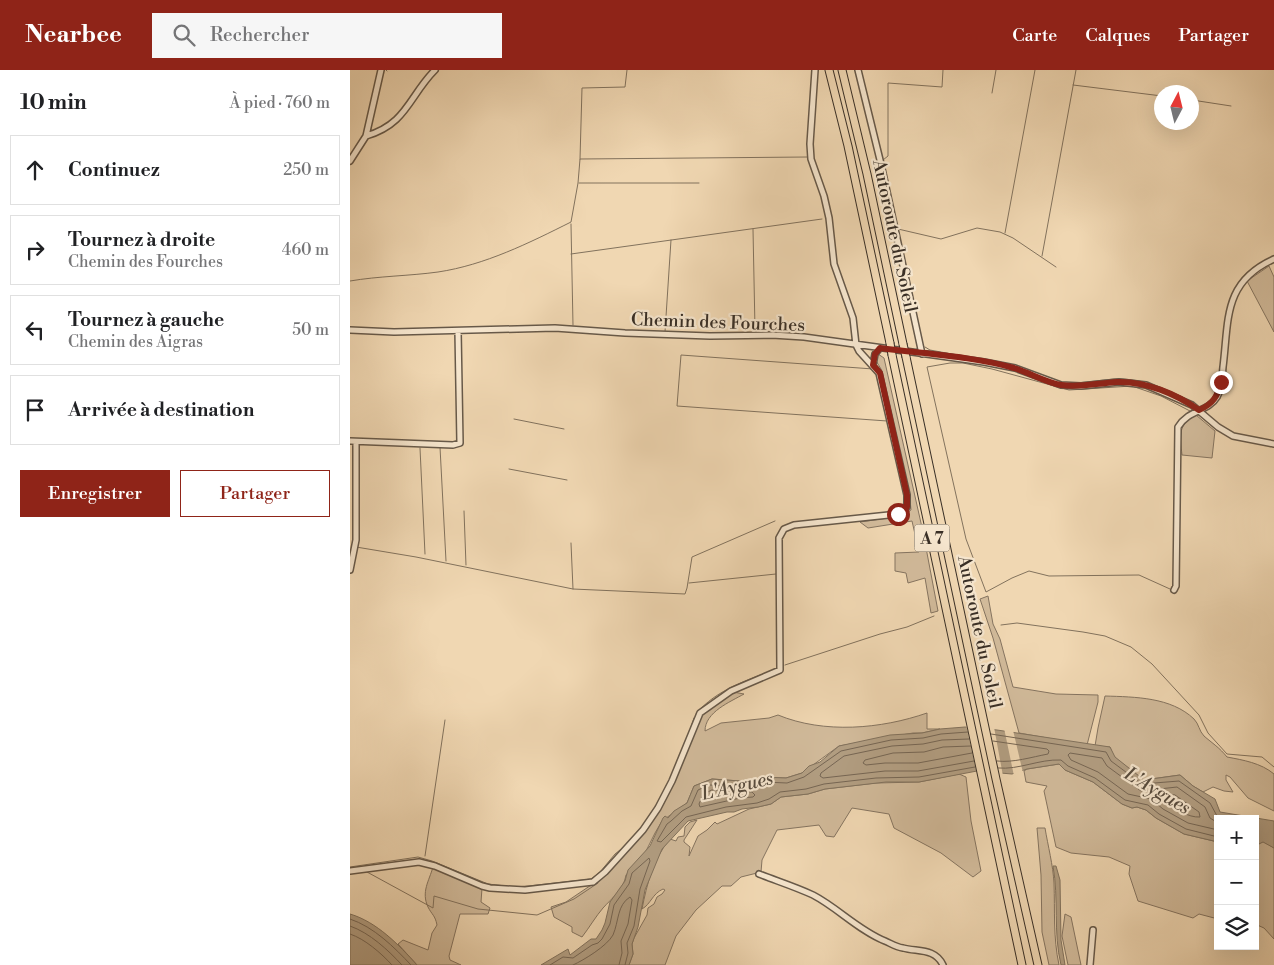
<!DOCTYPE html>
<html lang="fr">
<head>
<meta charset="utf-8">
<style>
  :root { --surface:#fff; --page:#f6f6f6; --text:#202124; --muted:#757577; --line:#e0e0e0; --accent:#8f2418 }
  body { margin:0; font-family:"Libre Bodoni",serif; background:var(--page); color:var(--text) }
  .controls { position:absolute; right:15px; bottom:15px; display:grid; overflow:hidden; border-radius:0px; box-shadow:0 5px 20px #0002 }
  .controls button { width:45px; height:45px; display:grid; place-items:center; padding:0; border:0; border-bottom:1px solid var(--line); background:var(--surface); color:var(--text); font:25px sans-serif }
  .compass { position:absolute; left:804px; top:15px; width:45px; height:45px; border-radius:50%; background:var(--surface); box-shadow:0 5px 20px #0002; rotate:7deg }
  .stop { position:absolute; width:15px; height:15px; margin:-11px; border:4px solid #8f2418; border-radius:50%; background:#fff }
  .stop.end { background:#8f2418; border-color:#fff; box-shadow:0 1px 5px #0008 }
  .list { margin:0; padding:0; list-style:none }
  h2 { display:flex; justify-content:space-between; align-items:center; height:65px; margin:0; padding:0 20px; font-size:21px }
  h2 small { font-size:16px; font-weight:400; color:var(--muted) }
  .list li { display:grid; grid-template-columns:32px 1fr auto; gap:15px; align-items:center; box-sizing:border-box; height:70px; margin:0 10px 10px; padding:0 10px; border:1px solid var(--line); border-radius:0px }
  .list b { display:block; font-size:19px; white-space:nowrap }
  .list p { margin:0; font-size:16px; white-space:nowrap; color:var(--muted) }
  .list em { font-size:16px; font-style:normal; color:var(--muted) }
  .actions { display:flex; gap:10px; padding:15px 20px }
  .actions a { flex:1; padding:11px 0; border:1px solid var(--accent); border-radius:0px; text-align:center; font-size:18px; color:var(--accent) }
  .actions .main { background:var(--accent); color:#fff }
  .icon { flex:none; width:28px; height:28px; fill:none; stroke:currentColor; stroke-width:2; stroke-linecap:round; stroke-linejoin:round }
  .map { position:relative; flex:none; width:924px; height:895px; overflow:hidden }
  header { display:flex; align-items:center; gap:30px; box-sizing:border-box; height:70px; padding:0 25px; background:var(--accent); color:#fff }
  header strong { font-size:24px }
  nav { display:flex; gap:28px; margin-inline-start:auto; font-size:18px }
  .search { width:350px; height:45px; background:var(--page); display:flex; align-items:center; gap:12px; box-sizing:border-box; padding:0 18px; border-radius:0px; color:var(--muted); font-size:19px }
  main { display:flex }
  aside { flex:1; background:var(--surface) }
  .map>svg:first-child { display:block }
  .green { fill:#d1ba9a; stroke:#857460 }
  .water { fill:#b29e82; stroke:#82725d }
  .pier { fill:#f0d7b2 }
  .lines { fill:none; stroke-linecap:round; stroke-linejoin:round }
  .shore { stroke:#766654; stroke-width:1 }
  .stream { stroke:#82725d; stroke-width:1 }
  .minor-casing { stroke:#675949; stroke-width:8 }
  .highway-casing { stroke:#392f26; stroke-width:9 }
  .minor { stroke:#f5e5cd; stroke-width:5 }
  .highway { stroke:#f0d7b2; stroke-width:7 }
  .highway-bridge-casing { stroke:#392f26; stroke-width:9; stroke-linecap:butt }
  .highway-bridge { stroke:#f0d7b2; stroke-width:7 }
  .route { stroke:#8f2418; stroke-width:6 }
  .labels { text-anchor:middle; stroke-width:4.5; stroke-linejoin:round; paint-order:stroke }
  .shield { fill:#f5e5cd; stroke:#716658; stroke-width:1 }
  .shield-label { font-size:16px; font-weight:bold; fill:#392f26 }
  .street-label { font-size:18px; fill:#392f26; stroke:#f5e5cd }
  .water-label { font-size:19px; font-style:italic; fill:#574b3d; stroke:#f5e5cd }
</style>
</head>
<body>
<header>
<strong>Nearbee</strong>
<div class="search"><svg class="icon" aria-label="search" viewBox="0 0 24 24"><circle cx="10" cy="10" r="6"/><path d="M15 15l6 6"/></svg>Rechercher</div>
<nav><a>Carte</a><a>Calques</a><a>Partager</a></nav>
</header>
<main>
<aside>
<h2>10 min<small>À pied · 760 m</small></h2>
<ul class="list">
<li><svg class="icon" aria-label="ahead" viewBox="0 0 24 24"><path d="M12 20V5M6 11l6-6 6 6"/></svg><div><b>Continuez</b></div><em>250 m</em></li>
<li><svg class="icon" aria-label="right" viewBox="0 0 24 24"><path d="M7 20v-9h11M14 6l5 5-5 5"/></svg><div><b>Tournez à droite</b><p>Chemin des Fourches</p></div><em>460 m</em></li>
<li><svg class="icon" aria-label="left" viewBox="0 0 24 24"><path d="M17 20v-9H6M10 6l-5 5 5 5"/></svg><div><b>Tournez à gauche</b><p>Chemin des Aigras</p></div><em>50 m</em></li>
<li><svg class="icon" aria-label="arrive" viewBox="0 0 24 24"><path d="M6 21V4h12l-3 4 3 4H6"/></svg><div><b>Arrivée à destination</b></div></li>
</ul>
<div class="actions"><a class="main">Enregistrer</a><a>Partager</a></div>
</aside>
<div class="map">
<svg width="924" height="895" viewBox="0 0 924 895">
  <rect width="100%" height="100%" fill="#f0d7b2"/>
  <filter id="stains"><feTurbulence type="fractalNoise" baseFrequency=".004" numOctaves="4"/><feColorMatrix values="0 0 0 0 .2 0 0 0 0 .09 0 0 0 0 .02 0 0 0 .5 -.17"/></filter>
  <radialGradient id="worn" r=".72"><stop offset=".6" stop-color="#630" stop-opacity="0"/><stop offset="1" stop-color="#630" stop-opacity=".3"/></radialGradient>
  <path class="green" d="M919,196L924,207V262L897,211Z
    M528,284L534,288L573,462L588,541L581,543L575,508L558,513L556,503L545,501V483L569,482L562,451L518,458L510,452L552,446L561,440L560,429L531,299L525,289Z
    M846,345L865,361L862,388L832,385C830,366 827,355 846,345Z
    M638,526L643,554L650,569L663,617L706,624L748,625V632L737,675L669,663L643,568L630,529Z
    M383,622L394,624C380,632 355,642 355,661L371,653L419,648L428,645C474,664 531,659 577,643V659H590L572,663H563L489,676L452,703L436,708L411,707L407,710L390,711L362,709L344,716L337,733L312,751L305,763L296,781L276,805C274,819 262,828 253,838C246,846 239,858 232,867L222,862V857L204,847L201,837L216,832L256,805L294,762L319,723L352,645Z
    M755,626C785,627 821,627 844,649C849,654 849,661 854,666C862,673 870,678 877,687C893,690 911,693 924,704V741L898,728L880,707L876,705V710L883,722L874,721L863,717L853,722L843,716L830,705L794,710L764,687L760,677L745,676L748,658Z
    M709,694L715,700L743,712L772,734L782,738L787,737L796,740L806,748L834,764L868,772V849L849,844L843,848L788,831L779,804L780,796L759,787L721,783L706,777L694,721L697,716L676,712L674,701L677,699Z
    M609,704L616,707L621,751L631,801L623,807L591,783L544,758L539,744L502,738L484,767L476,766L469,755L427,760L412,790L411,802L391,807L381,816H372L346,840L326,866L315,895H279L283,884L282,874L284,868L297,845L298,838L304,834L307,827L312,824L315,820L313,819C302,824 301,834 292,839C297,814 303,789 320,769L326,771L328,767L334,766L335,757L340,752L347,750L334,770V772L340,777L339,786L348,766L357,760L365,752L367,754L399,739L421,734L431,727L458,724L475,719L526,713L569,712Z
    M687,758H695C698,776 703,795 704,813C705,841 703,867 709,895H699L692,862L691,805Z
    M913,771L924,778V869L914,858L905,854V776Z
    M83,797L132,818L131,832L140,838L138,844H110L99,886L100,890L111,895H67L48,874L53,870L78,880L82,863L87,855C85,845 82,845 78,837C71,822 79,811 83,797Z
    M715,844L721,847L731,895H718L712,866Z"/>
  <path class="water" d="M615,657L647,660L760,677L765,687L794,710L830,705L843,716L865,729L870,742L924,751V778L913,772L905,776V749H868V772L834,764L806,748L796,740L787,737L782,738L772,734L743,712L715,700L709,694L677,699L662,704L627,701L569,712H536L475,719L458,724L431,727L421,734L408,737L392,739L384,742H377L338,751L312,779L295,820L288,857L282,874L283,884L279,895H191L218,879L220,885L241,869H246L252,860L255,853L260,832L275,811L278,800L300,776L313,748L315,746L318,748L324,741L337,733L344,716L362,709L390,711L407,710L411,707L436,708L452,703L459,696L470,692L489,676L540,665L572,663L590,659Z
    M703,796H706L710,810L711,870L715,895H711C703,862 709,829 703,796Z
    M0,844C27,852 49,875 67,895H0Z"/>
  <path class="pier" d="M616,655L644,657L653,706L627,704Z
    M654,658L663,660L673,703L664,706Z"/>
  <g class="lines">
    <path class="shore" d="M618,662L591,664L573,668L541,670L491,681L454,707L437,713L414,712L408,715L391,716L359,715L348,720L341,736L332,741L321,751L317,754L307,771L311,772L336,747L376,737L407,733L419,729L430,722L456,719L474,714L526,708L569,707L625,697
      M641,664L756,682L761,691L792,714L829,711L860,733L867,746L882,749
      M619,669L592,670L573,674L542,676L494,686L471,703L470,706L473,708L535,701H568L624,691
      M643,671L697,679L699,681L698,684C682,687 663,693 647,691
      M621,676L593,677L574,682L543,683L515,690L513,693L516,695L535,693H568L622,683
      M648,698C669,700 689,689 711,690L718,696L745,708L775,730L798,735L809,744L836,759L868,767
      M362,720L402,722L405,725L403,727L390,728L350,737L349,734L353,725Z
      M825,725L849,742L850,747C839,748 822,738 815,730L816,726Z
      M868,753L860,748L855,737L827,717L791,721L757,696L752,688L720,683L718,685L721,690L748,702L778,724L801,729L813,739L838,753L868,760
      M0,849C24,857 44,877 61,895
      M0,856C20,863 38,880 52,895
      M0,864C15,869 31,883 42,895
      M200,895L213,887L223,888L242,875L248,873L252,869L260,854L264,835L279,814L282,803L299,788L300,791L290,819L284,856L277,873L278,883L275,895
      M223,895C234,890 257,876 263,865C269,851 267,835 280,827L282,830L278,854L271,871L272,883L269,895"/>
    <path class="stream" d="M36,0L37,1
      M723,15L812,26
      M642,23L646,0
      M842,30L881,36
      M230,89L232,18L275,17L277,0
      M533,90L538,86V13L592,17L593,0
      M229,113H349
      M221,154L223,255
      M403,159L405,259
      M548,159L591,169L627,158L650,162L663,168L706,197
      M655,163L685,0
      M221,184L472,149
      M692,186L726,0
      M0,211C29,206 59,206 88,202C135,195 179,173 221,152L228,113L230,89L459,87
      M207,261H218
      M315,262L321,170
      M575,277L580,280L662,295
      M523,299L331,285L327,336L537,351
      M721,313C735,313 750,310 764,309C792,308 815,318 840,331
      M855,341L866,352
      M164,349L214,359
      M918,370L924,371
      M90,377L96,491
      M70,378L75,484
      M159,399L217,410
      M114,441L116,495
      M221,473L223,519
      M6,477L66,487L223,519L335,524L337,518L342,487L425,451
      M339,513L426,504
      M820,519L789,505L699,506L679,501L662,508L636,522L616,469L577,297L600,293H613L642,299L719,320L782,316L811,326L840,341
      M651,555L667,553L733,562L755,566L781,577L802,594L849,645L858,663L877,684L912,687L924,697
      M435,595L530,564L557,557L584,546
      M346,644C366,619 399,610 428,598
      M338,666L344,648
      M75,786L95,650
      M0,797L68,787L82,791L138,814L164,817L178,816L241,809L250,802L265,784L275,776
      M17,802L83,838L84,826L128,839L187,845L224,829L248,813"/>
    <g class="minor-casing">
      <path id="minor" d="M508,0L531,94L572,284
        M16,66C57,54 59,26 85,0
        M0,91L16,66L31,0
        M0,260L44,262L205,258L275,263L360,266L422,265L454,267L634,292L665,298L711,315L731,316L769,312L796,315L842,335L868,357L883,366L924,374
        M523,295L525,284L530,278
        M0,371L103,375L110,373L108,261
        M0,500L6,470V372
        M824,520L826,516L828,357C839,339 858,342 867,327C872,318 872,307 873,297C879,249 873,212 924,189
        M0,801L69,792L85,796L132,816L140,818L175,820L243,812L255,802L293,760L308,738L322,711L350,643L381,621L430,600L429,468L434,459L444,455L548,444L557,437V425L529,303L509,281L506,275L503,248L484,194L479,148L474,126L461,89L460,74L465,0
        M409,804C427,811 446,817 463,825C488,838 508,860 535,871C540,873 546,877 553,878C568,882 585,878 593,895
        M740,895L743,860"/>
    </g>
    <g class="highway-casing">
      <path id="highway" d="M479,0L498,76L540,273
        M492,0L517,104L553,274
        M542,285L672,895
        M556,287L646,709L688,895"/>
    </g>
    <use href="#minor" class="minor"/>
    <use href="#highway" class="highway"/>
    <g class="highway-bridge-casing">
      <path id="highway-bridge" d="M540,273L542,285
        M553,274L556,287"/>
    </g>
    <use href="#highway-bridge" class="highway-bridge"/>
  </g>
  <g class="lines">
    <path class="route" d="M548,444L557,437V425L530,303L523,295L525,284L530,278C574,284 621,286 664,298C680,303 695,312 711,315C729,318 749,313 767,312C796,311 826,324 849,340C863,334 868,326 871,312"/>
  </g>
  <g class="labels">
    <rect class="shield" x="564.5" y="454.5" width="35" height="27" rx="4"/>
    <g class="shield-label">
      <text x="582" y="474">A 7</text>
    </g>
    <g class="street-label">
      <text transform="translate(545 166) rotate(78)" y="6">Autoroute du Soleil</text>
      <text transform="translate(368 252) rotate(2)" y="6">Chemin des Fourches</text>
      <text transform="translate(630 562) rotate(78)" y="6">Autoroute du Soleil</text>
    </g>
    <g class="water-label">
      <text transform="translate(387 715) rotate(-13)" y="7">L'Aygues</text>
      <text transform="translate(808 720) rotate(31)" y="7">L'Aygues</text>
    </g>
  </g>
  <rect width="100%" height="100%" filter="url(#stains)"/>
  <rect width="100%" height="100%" fill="url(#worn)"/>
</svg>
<div class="controls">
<button>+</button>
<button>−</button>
<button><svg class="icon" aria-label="layers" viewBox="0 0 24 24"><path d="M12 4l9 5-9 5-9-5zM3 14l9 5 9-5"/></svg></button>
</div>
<svg class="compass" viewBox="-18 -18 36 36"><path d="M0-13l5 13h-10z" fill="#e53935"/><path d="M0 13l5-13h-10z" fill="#757577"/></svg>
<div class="stop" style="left:548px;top:444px"></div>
<div class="stop end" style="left:871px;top:312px"></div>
</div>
</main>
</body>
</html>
